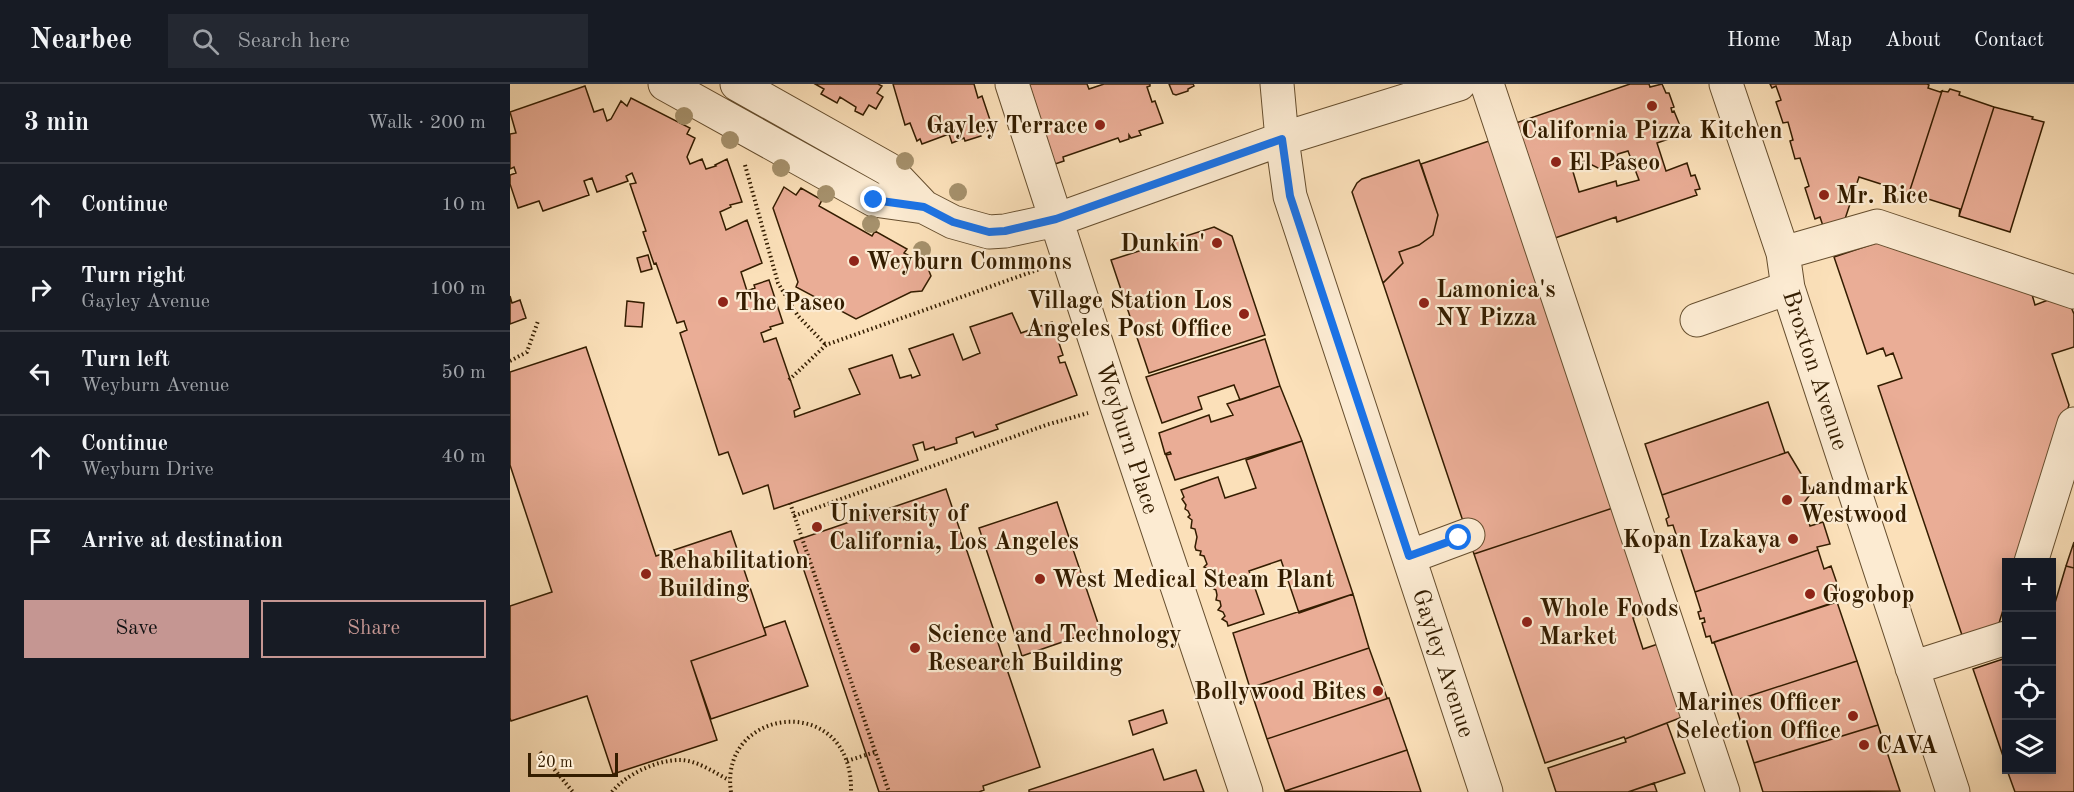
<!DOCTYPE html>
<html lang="en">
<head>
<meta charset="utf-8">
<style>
  :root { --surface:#171b24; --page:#242831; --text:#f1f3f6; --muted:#9ea1a6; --line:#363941; --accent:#c59692 }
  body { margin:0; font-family:"Old Standard TT",serif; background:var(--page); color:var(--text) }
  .controls { position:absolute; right:18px; bottom:18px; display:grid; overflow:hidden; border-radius:0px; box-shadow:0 3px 15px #0003 }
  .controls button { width:54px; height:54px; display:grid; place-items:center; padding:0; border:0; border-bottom:2px solid var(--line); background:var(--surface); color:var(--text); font:30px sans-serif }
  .scale { position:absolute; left:18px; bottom:15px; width:90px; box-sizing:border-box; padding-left:6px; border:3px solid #341d00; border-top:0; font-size:16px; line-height:21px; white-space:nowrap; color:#341d00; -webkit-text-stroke:4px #fcebd2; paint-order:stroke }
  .stop { position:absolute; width:18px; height:18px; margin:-14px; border:4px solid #1a73e8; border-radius:50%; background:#fff }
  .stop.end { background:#1a73e8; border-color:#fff; box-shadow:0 2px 6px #0008 }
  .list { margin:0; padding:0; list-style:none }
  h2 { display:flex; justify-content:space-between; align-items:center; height:78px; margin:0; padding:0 24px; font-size:26px }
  h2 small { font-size:20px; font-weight:400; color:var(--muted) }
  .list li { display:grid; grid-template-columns:39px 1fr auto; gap:18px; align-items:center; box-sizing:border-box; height:84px; padding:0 24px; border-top:2px solid var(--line) }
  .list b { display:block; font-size:22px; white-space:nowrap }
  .list p { margin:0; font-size:20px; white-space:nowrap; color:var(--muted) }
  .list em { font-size:20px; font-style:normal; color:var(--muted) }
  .actions { display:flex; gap:12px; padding:18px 24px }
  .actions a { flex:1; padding:14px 0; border:2px solid var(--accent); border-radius:0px; text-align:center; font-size:21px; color:var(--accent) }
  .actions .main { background:var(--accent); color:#111 }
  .icon { flex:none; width:33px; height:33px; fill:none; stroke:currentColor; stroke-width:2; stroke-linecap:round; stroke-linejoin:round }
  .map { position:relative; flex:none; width:1564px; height:708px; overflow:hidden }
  header { display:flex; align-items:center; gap:36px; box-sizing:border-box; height:84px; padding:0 30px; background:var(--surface); border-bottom:2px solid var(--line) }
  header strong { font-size:28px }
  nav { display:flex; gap:33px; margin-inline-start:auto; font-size:21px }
  .search { width:420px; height:54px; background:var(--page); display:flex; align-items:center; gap:15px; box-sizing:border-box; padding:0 21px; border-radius:0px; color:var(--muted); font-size:22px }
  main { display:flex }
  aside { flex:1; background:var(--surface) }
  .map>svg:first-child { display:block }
  .building { fill:#eaad96; stroke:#341d00; stroke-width:1.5; fill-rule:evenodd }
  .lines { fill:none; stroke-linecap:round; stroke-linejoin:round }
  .minor-casing { stroke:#664e2e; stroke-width:35 }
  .path { stroke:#341d00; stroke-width:4; stroke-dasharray:1.5 3; stroke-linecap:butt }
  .minor { stroke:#fcebd2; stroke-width:33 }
  .tree { fill:#a5906b }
  .route { stroke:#1a73e8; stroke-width:8 }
  .poi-dot { fill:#8f2418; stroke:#fcebd2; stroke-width:2 }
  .labels { text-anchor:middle; stroke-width:4.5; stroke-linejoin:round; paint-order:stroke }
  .poi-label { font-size:24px; font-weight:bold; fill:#341d00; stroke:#fcebd2; text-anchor:start }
  .street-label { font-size:24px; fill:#341d00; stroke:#fcebd2 }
</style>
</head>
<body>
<header>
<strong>Nearbee</strong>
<div class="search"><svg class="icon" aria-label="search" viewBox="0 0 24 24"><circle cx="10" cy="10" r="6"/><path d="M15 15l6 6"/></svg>Search here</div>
<nav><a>Home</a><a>Map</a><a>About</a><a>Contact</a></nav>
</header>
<main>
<aside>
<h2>3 min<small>Walk · 200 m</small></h2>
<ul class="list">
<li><svg class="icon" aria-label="ahead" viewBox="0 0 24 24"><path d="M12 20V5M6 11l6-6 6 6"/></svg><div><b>Continue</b></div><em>10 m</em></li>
<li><svg class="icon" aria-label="right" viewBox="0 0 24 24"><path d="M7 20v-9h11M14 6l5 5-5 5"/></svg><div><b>Turn right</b><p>Gayley Avenue</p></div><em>100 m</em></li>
<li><svg class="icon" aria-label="left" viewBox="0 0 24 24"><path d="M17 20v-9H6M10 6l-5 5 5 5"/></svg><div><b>Turn left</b><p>Weyburn Avenue</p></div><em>50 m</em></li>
<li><svg class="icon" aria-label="ahead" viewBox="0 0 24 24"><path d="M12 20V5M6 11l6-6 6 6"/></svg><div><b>Continue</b><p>Weyburn Drive</p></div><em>40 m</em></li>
<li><svg class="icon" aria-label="arrive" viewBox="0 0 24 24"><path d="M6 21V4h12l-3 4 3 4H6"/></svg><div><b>Arrive at destination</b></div></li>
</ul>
<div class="actions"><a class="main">Save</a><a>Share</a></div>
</aside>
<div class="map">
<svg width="1564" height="708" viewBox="0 0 1564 708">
  <rect width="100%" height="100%" fill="#fbe0b9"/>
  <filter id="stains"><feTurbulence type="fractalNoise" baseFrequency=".00333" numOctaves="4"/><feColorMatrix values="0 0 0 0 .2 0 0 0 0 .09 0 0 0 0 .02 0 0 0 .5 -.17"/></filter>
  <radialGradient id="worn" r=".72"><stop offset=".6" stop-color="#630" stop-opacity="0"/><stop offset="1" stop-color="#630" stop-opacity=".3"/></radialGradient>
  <path class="building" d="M305,0H368L372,2L367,9L373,13L366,25L359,21L353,31L345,27L346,23L330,13L327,19L311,10L314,5Z
    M383,0H464L468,14L472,12L483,45L470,49L471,52L455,57L454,54L442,59L439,50L412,60L410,55L407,57L400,39L395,41Z
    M519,0H577L579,5L594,0H640V2L637,3L642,18L645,17L653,39L629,47L631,51L621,54L619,51V55L610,58L608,54L553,73L554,77L545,80Z
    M659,0H683L684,2L678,5V7L666,11L663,10Z
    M1120,0H1139L1140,3L1152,0L1156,9H1159L1164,23L1161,24L1162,28L1164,27L1171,44L1168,45L1170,51L1147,59L1156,87L1177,79L1181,92L1185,91L1190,105L1185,106L1187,111L1107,138L1106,133L1045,154L1006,39ZM1118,67L1129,96L1107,102L1106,97L1069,108L1061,81L1079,76L1080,80L1090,85L1103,80L1108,70Z
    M1260,0H1417L1419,1L1418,4L1430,8L1432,7L1399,109L1349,93L1334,138L1314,145L1310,133L1305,135L1295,104L1299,102L1290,74L1285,75L1280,57L1283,56L1278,38L1273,39L1266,18L1271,16L1266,2L1262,4Z
    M75,2L84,28L93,25L97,37L101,35L111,17L117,22L121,14L180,44L177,50L185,54L177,73L180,80L192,75L196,85L206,82L205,81L217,75L232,118L220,121L221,123L210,128L216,146L237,136L252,179L231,188L237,207L245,204L244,201L259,196L273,239L260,243L261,245L251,249L254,258L266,254L290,324L284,327L285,333L350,310L339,285L382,271L390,294L401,291L402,294L410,291L399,265L443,250L453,276L470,269L460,243L502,229L511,249L542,238L553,271L548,273L550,279L555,278L567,311L486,341L488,345L465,353L463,348L446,354L447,359L425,366L424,363L415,366L413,358L403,361L408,376L264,425L258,401L233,410L218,368L209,371L170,249L177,246L174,237L167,239L146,179L144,180L133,148L136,147L120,100L126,99L122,89L116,92L118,97L87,108L82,94L74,97L79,111L33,127L29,117L8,124L0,100V91L6,89L4,83L0,85V50L6,49L0,28Z
    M1440,5L1450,8L1449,11L1484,23L1449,132L1450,125L1399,109L1432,7L1438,8Z
    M1484,23L1523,33L1522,35L1534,38L1500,148L1449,132Z
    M982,56L1106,423L964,470L873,199L893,179L889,168L909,161L923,151L928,131L911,80Z
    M909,76L928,131L923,151L909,161L889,168L893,179L873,199L842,108L847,99L852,95Z
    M274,103L286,111L291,104L312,116L309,122L362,152L365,147L397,165L394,169L422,184L419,187L421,192L412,207L401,208L346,235L286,203L288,198L263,124Z
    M704,143L722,152L755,251L639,289L601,176Z
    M1369,158L1521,207L1525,221L1538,216L1561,223L1564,230V263L1542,270L1559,321L1509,478H1496V516L1487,546L1454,557L1368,302L1392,294L1383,269L1376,272L1373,264L1357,270L1324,173Z
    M138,171L142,185L131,188L127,174Z
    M0,212L2,219L10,216L16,234L0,240Z
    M117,217L134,219L132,243L115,242Z
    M755,255L770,302L730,316L724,301L688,313L692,325L652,339L636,293Z
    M76,263L146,472L221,447L256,551L181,577L207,656L103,690L77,612L1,637L0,634V522L42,508L0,381V288Z
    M770,302L792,357L665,396L656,371L661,370L660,368L655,370L649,349L699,331L701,338L723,331L717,320Z
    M1258,318L1275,369L1152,411L1135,360Z
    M792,357L843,510L789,529L771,476L739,487L754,530L718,542L717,538L712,535L715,532L713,528L708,526L711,522L710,517L706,516L707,511L706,506L702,504L704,501L702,496L697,493L700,490L699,485L694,483L697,480L694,472L690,471L691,467L686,466L685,463L687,453L685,445L681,444L682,436L678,433L680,431L678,427L675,425L676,421L672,415L674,413L671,406L708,393L715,414L746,404L736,376Z
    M1278,368L1302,408L1293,420L1300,442L1313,438L1320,460L1307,463L1308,466L1185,508L1163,441L1158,442L1156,435L1159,433L1152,411Z
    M436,405L530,683L473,702L474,706L469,708H369L284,457Z
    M547,418L590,545L512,572L469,444Z
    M1106,423L1141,527L1123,534L1133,565L1151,559L1175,632L1115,655L1114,653L1035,679L964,470Z
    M1564,458V484L1556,482Z
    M1308,466L1314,485L1321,482L1331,511L1323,514L1325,518L1202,559L1200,552L1196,553L1192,539L1195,538L1194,534L1190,535L1188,528L1191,527L1185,508Z
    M1556,482L1564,484V708H1505L1497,686H1542V529Z
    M843,510L859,564L740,604L723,549Z
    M1327,518L1347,577L1224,617L1204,558Z
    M275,537L298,602L201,635L181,577L256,551L254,544Z
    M859,564L877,614H879L757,655L740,604Z
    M1496,574V674L1494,675L1463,585Z
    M1347,577L1368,641L1244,679L1224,617Z
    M879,614L897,666L775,707L757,655Z
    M653,626L657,639L623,651L619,637Z
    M1157,639L1175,689L1118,708H1046L1038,684L1116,658L1115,655Z
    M1368,641L1390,707L1253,708L1244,679Z
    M643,665L654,696L686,686L694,708H519V706Z
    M897,666L911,708L775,707Z
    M1144,699L1147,708H1118Z"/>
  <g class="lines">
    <g class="minor-casing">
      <path id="minor" d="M155,0L364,116L414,123
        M227,0L378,85L414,123L443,138L479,148L495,147L546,136L772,55L949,0
        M502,0L606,320L736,708
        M767,0L772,55L780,112L976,708
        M977,0L1213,708
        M1216,0L1273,169L1278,204L1443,708
        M1273,169L1367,142L1564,208
        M1187,236L1278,204
        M899,473L958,451
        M1521,478L1564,340
        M1402,584L1496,554"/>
    </g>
    <path class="path" d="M235,81L268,199L288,232L316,261
      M0,277L17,268L28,237
      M279,296L316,261L530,185
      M280,419L379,708
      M284,432L536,341L578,329
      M30,668L63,708
      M337,677L365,668
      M102,708C116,690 147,676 170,676C187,676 205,689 219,696
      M221,708C208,622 344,607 341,708"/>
    <use href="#minor" class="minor"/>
  </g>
  <g class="tree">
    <circle cx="174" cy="32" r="9"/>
    <circle cx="220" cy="56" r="9"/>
    <circle cx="395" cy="77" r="9"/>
    <circle cx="271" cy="84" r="9"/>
    <circle cx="448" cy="108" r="9"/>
    <circle cx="316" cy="110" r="9"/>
    <circle cx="361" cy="140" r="9"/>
    <circle cx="412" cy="166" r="9"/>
  </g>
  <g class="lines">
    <path class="route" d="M364,116L414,123L443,138L479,148L495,147L546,135L772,55L780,112L899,472L949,454"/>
  </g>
  <g class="poi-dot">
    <circle cx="1142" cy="22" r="6"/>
    <circle cx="590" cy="41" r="6"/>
    <circle cx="1046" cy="78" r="6"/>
    <circle cx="1314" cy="111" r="6"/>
    <circle cx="707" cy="159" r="6"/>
    <circle cx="344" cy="177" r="6"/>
    <circle cx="213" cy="218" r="6"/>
    <circle cx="914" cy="219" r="6"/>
    <circle cx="734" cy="230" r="6"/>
    <circle cx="1277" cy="416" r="6"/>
    <circle cx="307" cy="443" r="6"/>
    <circle cx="1283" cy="455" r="6"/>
    <circle cx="136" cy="490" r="6"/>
    <circle cx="530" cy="495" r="6"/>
    <circle cx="1300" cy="510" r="6"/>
    <circle cx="1017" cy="538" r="6"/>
    <circle cx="405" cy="564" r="6"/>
    <circle cx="868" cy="607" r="6"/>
    <circle cx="1343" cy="632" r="6"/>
    <circle cx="1354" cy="661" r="6"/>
  </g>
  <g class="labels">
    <g class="poi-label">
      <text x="578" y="49" text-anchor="end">Gayley Terrace</text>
      <text x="1142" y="54" text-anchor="middle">California Pizza Kitchen</text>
      <text x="1058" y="86">El Paseo</text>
      <text x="1326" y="119">Mr. Rice</text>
      <text x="695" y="167" text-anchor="end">Dunkin'</text>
      <text x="356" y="185">Weyburn Commons</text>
      <text x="926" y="213">Lamonica's<tspan x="926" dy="28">NY Pizza</tspan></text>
      <text x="722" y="224" text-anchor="end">Village Station Los<tspan x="722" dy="28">Angeles Post Office</tspan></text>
      <text x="225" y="226">The Paseo</text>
      <text x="1289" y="410">Landmark<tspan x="1289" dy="28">Westwood</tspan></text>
      <text x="319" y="437">University of<tspan x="319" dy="28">California, Los Angeles</tspan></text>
      <text x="1271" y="463" text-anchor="end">Kopan Izakaya</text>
      <text x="148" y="484">Rehabilitation<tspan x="148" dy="28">Building</tspan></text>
      <text x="542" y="503">West Medical Steam Plant</text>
      <text x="1312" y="518">Gogobop</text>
      <text x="1029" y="532">Whole Foods<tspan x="1029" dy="28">Market</tspan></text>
      <text x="417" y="558">Science and Technology<tspan x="417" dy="28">Research Building</tspan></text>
      <text x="856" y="615" text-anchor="end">Bollywood Bites</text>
      <text x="1331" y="626" text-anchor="end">Marines Officer<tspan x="1331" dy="28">Selection Office</tspan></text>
      <text x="1366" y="669">CAVA</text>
    </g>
    <g class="street-label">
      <text transform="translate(1306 286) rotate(72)" y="8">Broxton Avenue</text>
      <text transform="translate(618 354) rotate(72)" y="8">Weyburn Place</text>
      <text transform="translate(934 579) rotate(72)" y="8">Gayley Avenue</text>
    </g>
  </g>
  <rect width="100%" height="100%" filter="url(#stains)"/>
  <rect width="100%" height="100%" fill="url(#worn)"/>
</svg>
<div class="controls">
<button>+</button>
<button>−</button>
<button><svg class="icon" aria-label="locate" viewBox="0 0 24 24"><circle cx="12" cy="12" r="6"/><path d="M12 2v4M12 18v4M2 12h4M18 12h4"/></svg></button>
<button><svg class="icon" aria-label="layers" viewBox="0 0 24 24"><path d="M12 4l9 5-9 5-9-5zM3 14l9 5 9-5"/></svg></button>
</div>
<div class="scale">20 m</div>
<div class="stop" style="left:949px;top:454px"></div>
<div class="stop end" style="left:364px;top:116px"></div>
</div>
</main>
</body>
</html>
